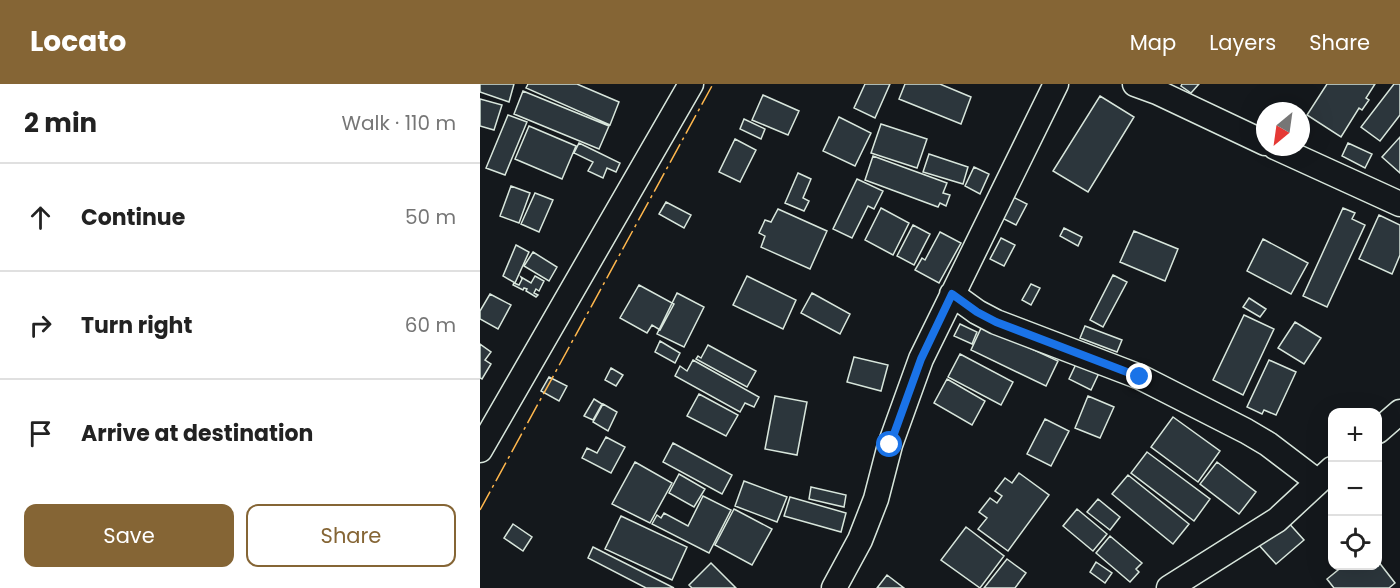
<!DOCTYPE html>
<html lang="en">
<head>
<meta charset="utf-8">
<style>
  :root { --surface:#fff; --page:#f6f6f6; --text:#222; --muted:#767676; --line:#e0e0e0; --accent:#856535 }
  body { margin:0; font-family:Poppins,sans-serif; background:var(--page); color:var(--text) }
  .controls { position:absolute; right:18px; bottom:18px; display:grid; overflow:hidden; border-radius:12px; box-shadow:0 6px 24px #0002 }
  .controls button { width:54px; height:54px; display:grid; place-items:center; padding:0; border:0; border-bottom:2px solid var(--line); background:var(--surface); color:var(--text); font:30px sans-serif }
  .compass { position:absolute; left:776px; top:18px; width:54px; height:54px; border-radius:50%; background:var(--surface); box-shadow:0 6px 24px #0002; rotate:209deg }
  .stop { position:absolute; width:18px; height:18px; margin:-14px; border:4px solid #1a73e8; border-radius:50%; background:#fff }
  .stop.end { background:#1a73e8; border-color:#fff; box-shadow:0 2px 6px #0008 }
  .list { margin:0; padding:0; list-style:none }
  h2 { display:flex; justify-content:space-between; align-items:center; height:78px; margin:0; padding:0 24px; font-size:26px }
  h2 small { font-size:20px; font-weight:400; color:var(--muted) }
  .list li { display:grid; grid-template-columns:39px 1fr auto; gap:18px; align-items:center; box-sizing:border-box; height:108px; padding:0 24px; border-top:2px solid var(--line) }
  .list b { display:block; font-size:22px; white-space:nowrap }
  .list em { font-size:20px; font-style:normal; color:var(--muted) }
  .actions { display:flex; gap:12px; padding:18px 24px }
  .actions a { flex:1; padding:14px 0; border:2px solid var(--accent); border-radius:12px; text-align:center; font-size:21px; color:var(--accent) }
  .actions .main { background:var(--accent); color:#fff }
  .icon { flex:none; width:33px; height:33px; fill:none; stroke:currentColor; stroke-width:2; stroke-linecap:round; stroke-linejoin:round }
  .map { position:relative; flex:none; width:920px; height:504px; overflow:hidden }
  header { display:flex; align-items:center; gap:36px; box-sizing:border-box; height:84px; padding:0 30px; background:var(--accent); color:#fff }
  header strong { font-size:28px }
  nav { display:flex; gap:33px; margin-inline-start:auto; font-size:21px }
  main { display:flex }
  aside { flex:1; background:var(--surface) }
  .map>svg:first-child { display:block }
  .building { fill:#2c363c; stroke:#d8e6dc; stroke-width:1.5 }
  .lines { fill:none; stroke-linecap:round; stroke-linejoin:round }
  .minor-casing { stroke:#d8e6dc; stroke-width:27 }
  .minor { stroke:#14181c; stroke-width:24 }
  .power { stroke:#ffb74d; stroke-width:1.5; stroke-dasharray:21 4.5 3 4.5; stroke-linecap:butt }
  .route { stroke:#1a73e8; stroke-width:8 }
</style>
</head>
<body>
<header>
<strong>Locato</strong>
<nav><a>Map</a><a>Layers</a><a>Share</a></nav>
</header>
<main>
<aside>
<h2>2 min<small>Walk · 110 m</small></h2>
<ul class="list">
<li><svg class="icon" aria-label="ahead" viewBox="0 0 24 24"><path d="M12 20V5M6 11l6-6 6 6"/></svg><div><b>Continue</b></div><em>50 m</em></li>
<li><svg class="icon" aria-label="right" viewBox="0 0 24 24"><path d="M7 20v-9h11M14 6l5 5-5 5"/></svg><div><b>Turn right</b></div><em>60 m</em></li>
<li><svg class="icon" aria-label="arrive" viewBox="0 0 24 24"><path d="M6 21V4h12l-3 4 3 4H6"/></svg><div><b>Arrive at destination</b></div></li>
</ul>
<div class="actions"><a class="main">Save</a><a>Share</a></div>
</aside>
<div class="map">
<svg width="920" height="504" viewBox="0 0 920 504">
  <rect width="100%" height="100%" fill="#14181c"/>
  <path class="building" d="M0,0H34L29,18L0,8Z
    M48,0H97L139,18L130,41L46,4Z
    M385,0H410L395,34L374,24Z
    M425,0H460L491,13L481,40L419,15Z
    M702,0H719L711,9L701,2Z
    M847,0H895L886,14L889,16L882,26L879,24L861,53L827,31Z
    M914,0H920V31L900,57L881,43Z
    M43,7L129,42L119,65L34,30Z
    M283,11L319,27L308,51L272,36Z
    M620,12L654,33L608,108L573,87Z
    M0,15L22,21L14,46L0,42Z
    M28,31L47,38L25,91L6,84Z
    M359,33L391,49L375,82L343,67Z
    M264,35L285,45L281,55L260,45Z
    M401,40L447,55L437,84L391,69Z
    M49,42L96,62L82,95L35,75Z
    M920,53V89L902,73Z
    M255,55L276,66L260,98L239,88Z
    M99,59L140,79L136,88L127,84L123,94L108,87L113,78L94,69Z
    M868,59L892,70L885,84L862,72Z
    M449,70L488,83L483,100L443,88Z
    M393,72L467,99L463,109L470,111L466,122L460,119L458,123L385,96Z
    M494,83L509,90L500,110L485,102Z
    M318,89L331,95L323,114L329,117L324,127L305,119Z
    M377,95L403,107L394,125L388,122L372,154L353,145Z
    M31,102L50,109L39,139L20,132Z
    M55,109L73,116L59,148L41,140Z
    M533,113L547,120L536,141L522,134Z
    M186,118L211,131L204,144L179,130Z
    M401,124L429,139L413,171L385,156Z
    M863,124L875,129L872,135L885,141L847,223L823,212Z
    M298,125L347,147L330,185L281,163L285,152L279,149L285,136L291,138Z
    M899,131L920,141V171L912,190L879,175Z
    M433,141L450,150L434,181L417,172Z
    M584,144L602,153L598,162L580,152Z
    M654,147L698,165L685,197L640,178Z
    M460,148L481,159L459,199L435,186L442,174L445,176Z
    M521,154L535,161L524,182L510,175Z
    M783,155L828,179L811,210L767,187Z
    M36,161L49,168L35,199L23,192Z
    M53,168L77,183L69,197L44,182Z
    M633,191L647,198L623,243L610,236Z
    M55,192L64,197L59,207L56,205L54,209L58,211L56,213L46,207L47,205L44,204L43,206L33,201L34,199L39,201L42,195L41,193L51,199Z
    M267,192L316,216L303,245L253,221Z
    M551,200L560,204L551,221L542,216Z
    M159,201L194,220L180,246L172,241L167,249L140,234Z
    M197,209L224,223L204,263L177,250Z
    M332,209L370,230L360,250L321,229Z
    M10,210L31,221L18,245L0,235V227Z
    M769,214L786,225L780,233L763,223Z
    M764,231L794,245L763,311L733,296Z
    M815,238L841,254L824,280L798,264Z
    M480,240L497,248L492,260L474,252Z
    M502,242L578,277L566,302L491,266Z
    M605,242L642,256L637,268L600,254Z
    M180,257L200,269L195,279L175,268Z
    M0,260L11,268L5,276L11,280L2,295L0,294Z
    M228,261L276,287L267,303L216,275L218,272L221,274Z
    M480,270L533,298L521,321L468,293Z
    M374,273L408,281L401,307L367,298Z
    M213,276L279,313L274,323L265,319L260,328L195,292L200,282L207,287Z
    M789,276L816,288L796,331L784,326L782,330L767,323Z
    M597,278L619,289L611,306L589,295Z
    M131,284L143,291L136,302L125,296Z
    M69,293L87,302L79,317L61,307Z
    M467,295L505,317L492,341L454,319Z
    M219,310L258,331L246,352L207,332Z
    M295,312L327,318L317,371L285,365Z
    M608,312L634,323L620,354L595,344Z
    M114,315L122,320L113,336L104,332Z
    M123,320L137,328L128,347L113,338Z
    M693,333L740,367L718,398L671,363Z
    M565,335L589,347L571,382L547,370Z
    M126,353L145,363L131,389L102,374L107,364L117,369Z
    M193,359L252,391L242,410L183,378Z
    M667,368L730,415L714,437L651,389Z
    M155,378L192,399L170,439L132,420Z
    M737,378L776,408L759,430L720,400Z
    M539,389L569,411L528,467L498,445L507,434L499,428L510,414L517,419L522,412L515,407L525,394L532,399Z
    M199,390L225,405L214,423L189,409Z
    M648,391L709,440L693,460L632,410Z
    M264,397L307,413L297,438L255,422Z
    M331,403L366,411L364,423L329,415Z
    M223,412L251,426L229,469L172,440L177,431L181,434L184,429L208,442Z
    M310,413L366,429L361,448L304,432Z
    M618,415L640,433L630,446L607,428Z
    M254,425L292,445L272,481L235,461Z
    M597,425L627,450L613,467L583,442Z
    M141,432L207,463L192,496L125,465Z
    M806,436L824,456L796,480L778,460Z
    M33,440L52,453L43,467L24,454Z
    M486,443L524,472L500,504L461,476Z
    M630,452L662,479L656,485L659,488L650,498L616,469Z
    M113,463L194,504H166L108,474Z
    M527,475L546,489L535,504H504Z
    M898,477L915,499L909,504H854L847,495L863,482H898Z
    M616,478L632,489L625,499L610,488Z
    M231,479L256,504H212L209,501Z
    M407,491L424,504H397Z"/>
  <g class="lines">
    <g class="minor-casing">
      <path id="minor" d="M655,0L677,8L785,59
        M795,63L920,120
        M472,210L497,228L516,238L660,293L766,347L788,360L838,398
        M898,347L920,328
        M0,366L211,0
        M354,504L380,456L396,415L410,361L441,275L576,0
        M689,504L797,436L852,385"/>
    </g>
    <use href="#minor" class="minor"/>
    <path class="power" d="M0,426L233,0"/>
  </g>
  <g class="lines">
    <path class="route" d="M410,361L441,275L472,210L497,228L516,238L660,293"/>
  </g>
</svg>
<div class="controls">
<button>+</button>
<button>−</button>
<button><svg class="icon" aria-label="locate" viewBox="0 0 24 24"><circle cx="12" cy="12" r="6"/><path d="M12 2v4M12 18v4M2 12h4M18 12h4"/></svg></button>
</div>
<svg class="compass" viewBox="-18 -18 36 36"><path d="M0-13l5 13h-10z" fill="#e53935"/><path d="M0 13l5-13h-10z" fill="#767676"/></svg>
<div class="stop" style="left:410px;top:361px"></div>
<div class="stop end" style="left:660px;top:293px"></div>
</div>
</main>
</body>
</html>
